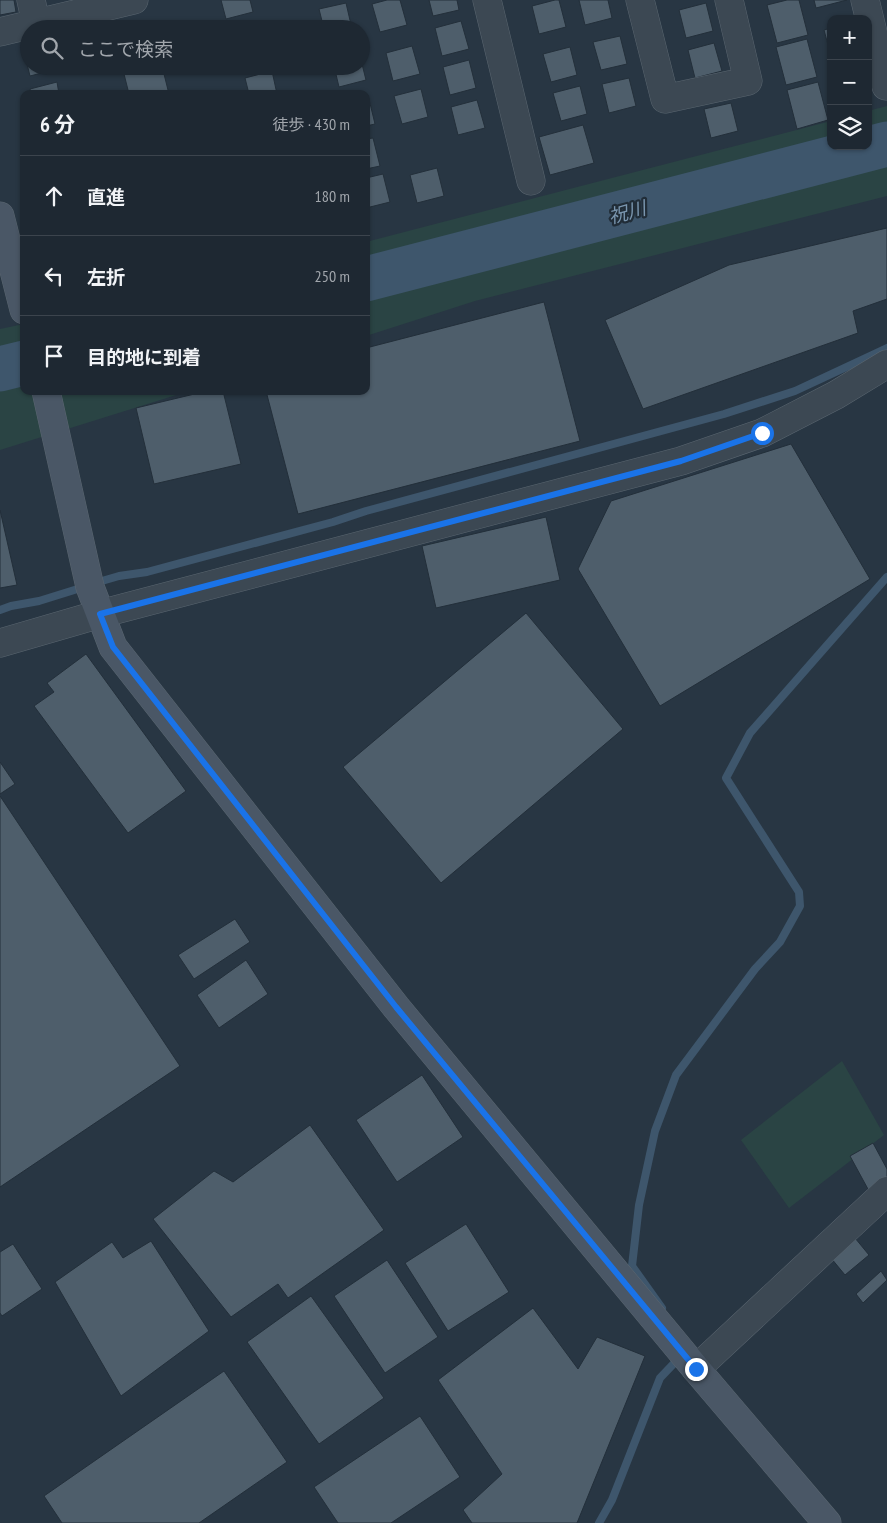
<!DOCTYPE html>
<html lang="ja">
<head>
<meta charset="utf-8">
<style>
  :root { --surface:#1e2832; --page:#26303a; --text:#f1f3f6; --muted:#a1a6ac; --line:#3c444d }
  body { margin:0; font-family:"PT Sans Narrow","Noto Sans JP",sans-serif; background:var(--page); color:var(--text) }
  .controls { position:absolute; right:15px; top:15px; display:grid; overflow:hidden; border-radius:10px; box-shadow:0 1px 4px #0004 }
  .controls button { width:45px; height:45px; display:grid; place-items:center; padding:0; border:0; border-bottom:1px solid var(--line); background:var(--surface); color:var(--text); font:25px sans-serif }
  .stop { position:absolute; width:15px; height:15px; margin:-11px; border:4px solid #1a73e8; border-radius:50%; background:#fff }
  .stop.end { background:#1a73e8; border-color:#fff; box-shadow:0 1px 5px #0008 }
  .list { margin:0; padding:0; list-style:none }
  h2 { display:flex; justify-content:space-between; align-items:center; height:65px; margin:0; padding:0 20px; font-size:21px }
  h2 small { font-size:16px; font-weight:400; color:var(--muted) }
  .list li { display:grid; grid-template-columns:32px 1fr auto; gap:15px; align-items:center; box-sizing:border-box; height:80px; padding:0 20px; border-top:1px solid var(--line) }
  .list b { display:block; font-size:19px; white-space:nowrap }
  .list em { font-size:16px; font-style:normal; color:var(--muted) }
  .icon { flex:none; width:28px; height:28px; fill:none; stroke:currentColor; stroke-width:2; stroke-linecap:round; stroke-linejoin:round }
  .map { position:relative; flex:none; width:887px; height:1523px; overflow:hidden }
  .search { position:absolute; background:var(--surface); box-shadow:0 1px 4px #0004; left:20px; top:20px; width:350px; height:55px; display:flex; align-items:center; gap:12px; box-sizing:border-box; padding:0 18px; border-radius:28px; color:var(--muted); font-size:19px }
  .panel { position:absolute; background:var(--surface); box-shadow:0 1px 4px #0004; left:20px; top:90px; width:350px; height:305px; border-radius:10px }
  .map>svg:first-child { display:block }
  .green { fill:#2a4444 }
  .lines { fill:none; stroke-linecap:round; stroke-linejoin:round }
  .stream { stroke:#3e566c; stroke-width:8 }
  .river { stroke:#3e566c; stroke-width:45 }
  .building { fill:#4e5e6b; stroke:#232f3a }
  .street-casing { stroke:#5a6670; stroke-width:29 }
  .secondary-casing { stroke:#5a6670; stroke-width:29 }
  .street { stroke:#3c4853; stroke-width:28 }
  .secondary { stroke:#4a5766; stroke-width:28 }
  .route { stroke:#1a73e8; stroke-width:6 }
  .labels { text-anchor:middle; stroke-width:4.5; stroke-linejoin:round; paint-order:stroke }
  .water-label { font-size:19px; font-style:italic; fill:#7a96af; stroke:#212d38 }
</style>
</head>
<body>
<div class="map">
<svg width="887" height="1523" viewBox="0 0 887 1523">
  <rect width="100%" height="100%" fill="#283643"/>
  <path class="green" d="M887,106V196L475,301L366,336V242L831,121V146H868V111Z
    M24,324V391H189L0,450V329Z
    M842,1061L884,1135L789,1208L741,1140Z"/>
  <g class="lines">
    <path class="stream" d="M95,583L119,576L147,572L333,522L366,511L724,414L795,391L887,348
      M0,610L11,606L39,601L84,587
      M662,1308L632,1266L639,1205L655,1131L676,1075L755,969L780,942L800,906L799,892L726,778L750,733L887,577
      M599,1523L612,1500L660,1378L681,1356"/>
    <path class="river" d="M366,279L887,144
      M0,369L24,363"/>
  </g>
  <path class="building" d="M0,0H14L16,12L0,15Z
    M221,0H250L253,12L226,19Z
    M387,0H400L407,25L380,32L372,4Z
    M429,0H457L459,10L433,16Z
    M555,0H559L566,27L539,34L532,6Z
    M579,0H608L612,18L585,25Z
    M787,0H799L808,35L777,43L767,5Z
    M814,0H847L816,8Z
    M346,3L352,29H324L319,9Z
    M706,3L713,31L686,38L679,10Z
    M258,21L260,29H232V28Z
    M461,21L469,49L442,56L435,28Z
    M831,28V56L824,30Z
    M620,36L627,64L601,70L593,42Z
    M807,39L817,77L786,85L776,47Z
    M714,43L722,71L695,78L688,50Z
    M412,46L420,74L393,81L386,53Z
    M29,47V66H56L57,69L30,76L23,48Z
    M570,47L577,75L551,82L543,54Z
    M361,60L366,80L339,87L334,66H361Z
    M469,60L476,88L450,95L443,67Z
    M122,66H162L169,94H129Z
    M272,71L277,94H249L245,78Z
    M629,78L636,106L609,113L602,84Z
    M57,82L59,94H31L30,89Z
    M818,82L828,120L797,129L787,90Z
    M580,86L587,114L561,121L553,93Z
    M421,89L428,117L402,124L394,96Z
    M368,95L375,124L366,126V96Z
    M477,100L485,128L458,135L451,107Z
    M731,103L738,131L711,138L704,109Z
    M583,125L594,163L550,175L539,137Z
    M373,138L380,166L366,169V139Z
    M437,168L444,196L417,203L410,175Z
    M383,174L390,202L366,208V178Z
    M887,228V299L853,311L858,333L643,409L605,320L729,265Z
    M544,302L580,441L298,514L266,391H366V348Z
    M207,391H223L241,464L154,484L136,408Z
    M791,444L870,579L660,706L578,569L611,501Z
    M0,510L17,585L0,588Z
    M546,517L560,580L436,608L422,546Z
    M526,613L623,729L441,883L343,767Z
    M86,654L186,791L128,833L34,706L54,692L47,683Z
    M0,762L15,784L0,794Z
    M0,796L180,1066L0,1187Z
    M235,919L250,942L194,979L178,955Z
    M246,960L268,994L219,1028L197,995Z
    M422,1075L463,1137L397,1182L356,1120Z
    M310,1125L384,1230L288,1298L278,1284L231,1317L153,1219L214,1171L233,1182Z
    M873,1143L887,1169V1181L869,1191L850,1156Z
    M466,1224L509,1292L448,1331L405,1263Z
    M855,1238L869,1255L845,1275L831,1258Z
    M151,1241L209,1331L121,1396L55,1282L112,1242L123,1258Z
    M13,1244L42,1289L2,1316L0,1313V1252Z
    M387,1260L438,1337L385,1373L334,1296Z
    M881,1271L887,1280L863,1303L856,1294Z
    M311,1296L384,1398L319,1444L247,1342Z
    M533,1308L578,1369L597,1337L645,1356L577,1523H472L463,1510L502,1474L438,1380Z
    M224,1371L287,1462L199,1523H62L44,1496Z
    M420,1416L460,1477L391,1523H338L314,1487Z"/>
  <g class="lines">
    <g class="street-casing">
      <path id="street" d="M31,0L36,23
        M487,0L531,181
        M640,0L665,99L748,81L729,0
        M865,0L886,86
        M0,32L134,0
        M0,643L100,614L681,461L762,433L836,395L887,364
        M696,1369L887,1191"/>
    </g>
    <g class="secondary-casing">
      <path id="secondary" d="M0,216L24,310
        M46,391L90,587L113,647L396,1007L696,1369L827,1523"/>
    </g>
    <use href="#street" class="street"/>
    <use href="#secondary" class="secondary"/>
  </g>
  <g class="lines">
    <path class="route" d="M696,1369L396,1007L113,647L100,614L681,461L762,433"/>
  </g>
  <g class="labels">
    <g class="water-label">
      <text transform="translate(627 212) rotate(-15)" y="7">祝川</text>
    </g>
  </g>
</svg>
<div class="controls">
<button>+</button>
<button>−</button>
<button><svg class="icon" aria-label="layers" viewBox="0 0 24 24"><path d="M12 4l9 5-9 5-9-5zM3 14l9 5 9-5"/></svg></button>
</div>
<div class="stop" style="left:762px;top:433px"></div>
<div class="stop end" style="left:696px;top:1369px"></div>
<div class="search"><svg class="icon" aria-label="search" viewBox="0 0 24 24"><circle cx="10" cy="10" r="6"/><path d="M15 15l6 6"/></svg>ここで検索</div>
<section class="panel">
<h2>6 分<small>徒歩 · 430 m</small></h2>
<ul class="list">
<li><svg class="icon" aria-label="ahead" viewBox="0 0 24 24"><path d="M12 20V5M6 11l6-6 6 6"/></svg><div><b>直進</b></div><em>180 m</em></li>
<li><svg class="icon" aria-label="left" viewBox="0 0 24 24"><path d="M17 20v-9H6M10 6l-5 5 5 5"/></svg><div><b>左折</b></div><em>250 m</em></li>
<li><svg class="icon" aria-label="arrive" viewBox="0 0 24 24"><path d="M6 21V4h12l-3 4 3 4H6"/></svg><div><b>目的地に到着</b></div></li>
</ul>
</section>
</div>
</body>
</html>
